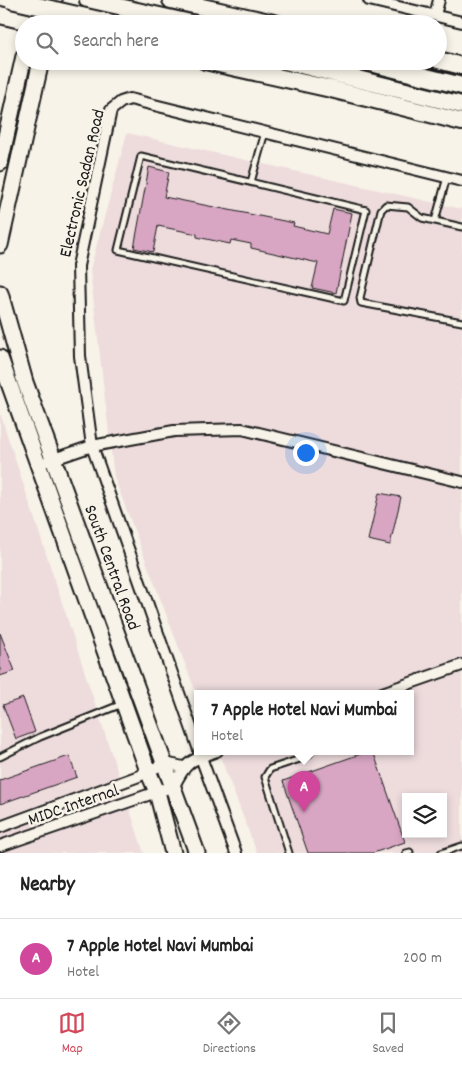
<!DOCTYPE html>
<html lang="en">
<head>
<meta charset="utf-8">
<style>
  :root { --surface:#fff; --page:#f2f2f2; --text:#222; --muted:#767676; --line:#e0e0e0; --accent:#d1495b }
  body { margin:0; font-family:Dekko,sans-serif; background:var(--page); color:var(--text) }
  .controls { position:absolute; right:15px; bottom:15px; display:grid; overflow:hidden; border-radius:0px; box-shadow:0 2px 8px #0003 }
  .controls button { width:45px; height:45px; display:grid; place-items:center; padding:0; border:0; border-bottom:1px solid var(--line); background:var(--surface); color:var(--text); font:25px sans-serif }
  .you { position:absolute; left:305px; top:452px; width:18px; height:18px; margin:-12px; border:4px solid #fff; border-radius:50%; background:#1a73e8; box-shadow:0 0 0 8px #1a73e833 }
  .badge { display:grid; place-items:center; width:32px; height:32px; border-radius:50%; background:var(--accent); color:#fff; font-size:16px; font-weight:700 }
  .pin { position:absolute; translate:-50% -41px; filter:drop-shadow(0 1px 2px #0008) }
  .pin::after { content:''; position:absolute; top:26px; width:18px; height:15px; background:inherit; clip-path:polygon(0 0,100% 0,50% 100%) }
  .popup { position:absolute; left:194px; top:690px; width:220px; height:65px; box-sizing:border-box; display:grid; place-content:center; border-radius:0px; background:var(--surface); filter:drop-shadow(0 1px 4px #0005); font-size:16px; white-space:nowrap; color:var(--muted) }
  .popup b { font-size:19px; color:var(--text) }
  .popup::after { content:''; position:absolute; left:50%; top:100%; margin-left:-10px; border:10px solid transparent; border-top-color:var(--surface) }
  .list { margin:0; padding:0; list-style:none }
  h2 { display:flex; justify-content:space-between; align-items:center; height:65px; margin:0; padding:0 20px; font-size:21px }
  h2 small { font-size:16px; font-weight:400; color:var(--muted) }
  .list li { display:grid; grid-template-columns:32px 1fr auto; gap:15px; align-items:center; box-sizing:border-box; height:80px; padding:0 20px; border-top:1px solid var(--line) }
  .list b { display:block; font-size:19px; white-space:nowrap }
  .list p { margin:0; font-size:16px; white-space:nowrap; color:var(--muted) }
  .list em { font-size:16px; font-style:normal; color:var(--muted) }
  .icon { flex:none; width:28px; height:28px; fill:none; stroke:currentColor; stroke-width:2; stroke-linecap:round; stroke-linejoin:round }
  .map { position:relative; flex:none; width:462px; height:853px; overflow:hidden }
  .search { position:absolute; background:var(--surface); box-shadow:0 2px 8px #0003; left:15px; right:15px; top:15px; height:55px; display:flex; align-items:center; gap:12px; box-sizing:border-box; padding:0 18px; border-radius:28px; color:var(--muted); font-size:19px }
  .sheet { height:145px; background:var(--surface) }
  nav { display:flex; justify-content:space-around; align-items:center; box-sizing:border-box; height:70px; border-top:1px solid var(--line); background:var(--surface); font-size:14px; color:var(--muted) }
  nav a { display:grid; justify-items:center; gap:2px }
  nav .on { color:var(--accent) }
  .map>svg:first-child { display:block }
  .built { fill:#eedcdd; fill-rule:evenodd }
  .building { fill:#d8a6c3; stroke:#1c1c1c }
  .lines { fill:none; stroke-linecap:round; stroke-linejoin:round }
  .lane-casing { stroke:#1c1c1c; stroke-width:9 }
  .street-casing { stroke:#1c1c1c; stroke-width:14 }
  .secondary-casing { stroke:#1c1c1c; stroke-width:19 }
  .primary-casing { stroke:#1c1c1c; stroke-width:20 }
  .lane { stroke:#f7f3e8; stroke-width:5 }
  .street { stroke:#f7f3e8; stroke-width:10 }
  .secondary { stroke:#f7f3e8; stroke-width:15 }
  .primary { stroke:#f7f3e8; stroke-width:16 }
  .primary-bridge-casing { stroke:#1c1c1c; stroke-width:20; stroke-linecap:butt }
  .primary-bridge { stroke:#f7f3e8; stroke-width:16 }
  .labels { text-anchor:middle; stroke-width:5; stroke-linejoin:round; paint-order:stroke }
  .street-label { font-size:18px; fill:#1c1c1c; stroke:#f7f3e8 }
</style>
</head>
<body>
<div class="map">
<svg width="462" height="853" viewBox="0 0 462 853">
  <rect width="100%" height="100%" fill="#f7f3e8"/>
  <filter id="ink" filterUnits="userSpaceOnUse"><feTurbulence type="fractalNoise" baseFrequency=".02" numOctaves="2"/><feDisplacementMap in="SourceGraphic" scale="10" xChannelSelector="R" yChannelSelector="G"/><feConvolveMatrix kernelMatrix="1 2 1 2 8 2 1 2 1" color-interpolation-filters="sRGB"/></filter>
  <g filter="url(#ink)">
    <path class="built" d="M127,133L462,209V853H257L218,751H410V693H198V698L114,477L90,270ZM406,797H443V834H406Z
      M0,413L144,853H0Z"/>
    <path class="building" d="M149,167L169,172L164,197L294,223L293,226L327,234L333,209L352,213L336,293L312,288L318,263L251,248V244L231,240L230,244L197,237V234L158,226L153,252L134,248Z
      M379,493L401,497L390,545L368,540Z
      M0,633L15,671L0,676Z
      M23,698L35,732L16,739L3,705Z
      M369,751H373L405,842L373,853H308L283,781Z
      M69,756L77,777L0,804V780Z"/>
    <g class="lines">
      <g class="lane-casing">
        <path id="lane" d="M141,156L366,210L344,301L118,250Z
          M251,182L265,132
          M435,221L447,177
          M462,227L422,218L408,207L386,205L381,210L360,298L361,303L462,322
          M0,757L40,737L122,704
          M289,853L265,777L270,769L306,757L310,753L309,751
          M406,853L410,852
          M441,853L462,846"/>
      </g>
      <g class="street-casing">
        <path id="street" d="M369,0L462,22
          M435,15L439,0
          M48,461L92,446L174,431L242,429L462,482
          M382,693L462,665
          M198,747L92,446L80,356L78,266L111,110L121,102L130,99L462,181
          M199,752L236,853
          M0,827L139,776L165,763L183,767
          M0,846L174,786C186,761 191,760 217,751"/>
      </g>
      <g class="secondary-casing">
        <path id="secondary" d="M49,24L54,0
          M0,163L24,56
          M0,245L41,61
          M0,293L25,382L197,853
          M0,358L148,771L157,792L173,853"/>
      </g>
      <g class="primary-casing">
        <path id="primary" d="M88,0L195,24
          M171,0L278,24
          M0,15L37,24
          M438,60L462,66
          M205,61L331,89L462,122
          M285,61L462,105
          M363,61L462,86"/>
      </g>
      <use href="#lane" class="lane"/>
      <use href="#street" class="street"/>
      <use href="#secondary" class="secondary"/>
      <use href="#primary" class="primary"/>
      <g class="primary-bridge-casing">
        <path id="primary-bridge" d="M11,0L117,24"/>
      </g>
      <use href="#primary-bridge" class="primary-bridge"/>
    </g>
  </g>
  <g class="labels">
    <g class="street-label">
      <text transform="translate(81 183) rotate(-77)" y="6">Electronic Sadan Road</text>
      <text transform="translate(113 567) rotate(70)" y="6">South Central Road</text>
      <text transform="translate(73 804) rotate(-19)" y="6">MIDC Internal</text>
    </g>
  </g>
</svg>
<div class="controls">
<button><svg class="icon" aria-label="layers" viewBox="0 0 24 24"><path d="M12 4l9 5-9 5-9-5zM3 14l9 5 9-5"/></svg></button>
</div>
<div class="you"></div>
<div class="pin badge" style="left:304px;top:812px;background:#d1479c">A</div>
<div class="popup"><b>7 Apple Hotel Navi Mumbai</b>Hotel</div>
<div class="search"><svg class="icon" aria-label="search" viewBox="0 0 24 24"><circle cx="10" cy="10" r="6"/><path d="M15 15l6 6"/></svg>Search here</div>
</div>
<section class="sheet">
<h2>Nearby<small></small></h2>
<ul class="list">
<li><span class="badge" style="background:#d1479c">A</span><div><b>7 Apple Hotel Navi Mumbai</b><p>Hotel</p></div><em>200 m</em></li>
</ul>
</section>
<nav>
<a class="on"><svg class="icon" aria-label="map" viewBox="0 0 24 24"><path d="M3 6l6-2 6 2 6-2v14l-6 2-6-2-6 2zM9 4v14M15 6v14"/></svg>Map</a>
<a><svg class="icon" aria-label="directions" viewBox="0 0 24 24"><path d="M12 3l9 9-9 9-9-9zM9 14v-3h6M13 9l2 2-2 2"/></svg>Directions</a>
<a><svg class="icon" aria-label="saved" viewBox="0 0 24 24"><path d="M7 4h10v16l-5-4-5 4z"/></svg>Saved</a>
</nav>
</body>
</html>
